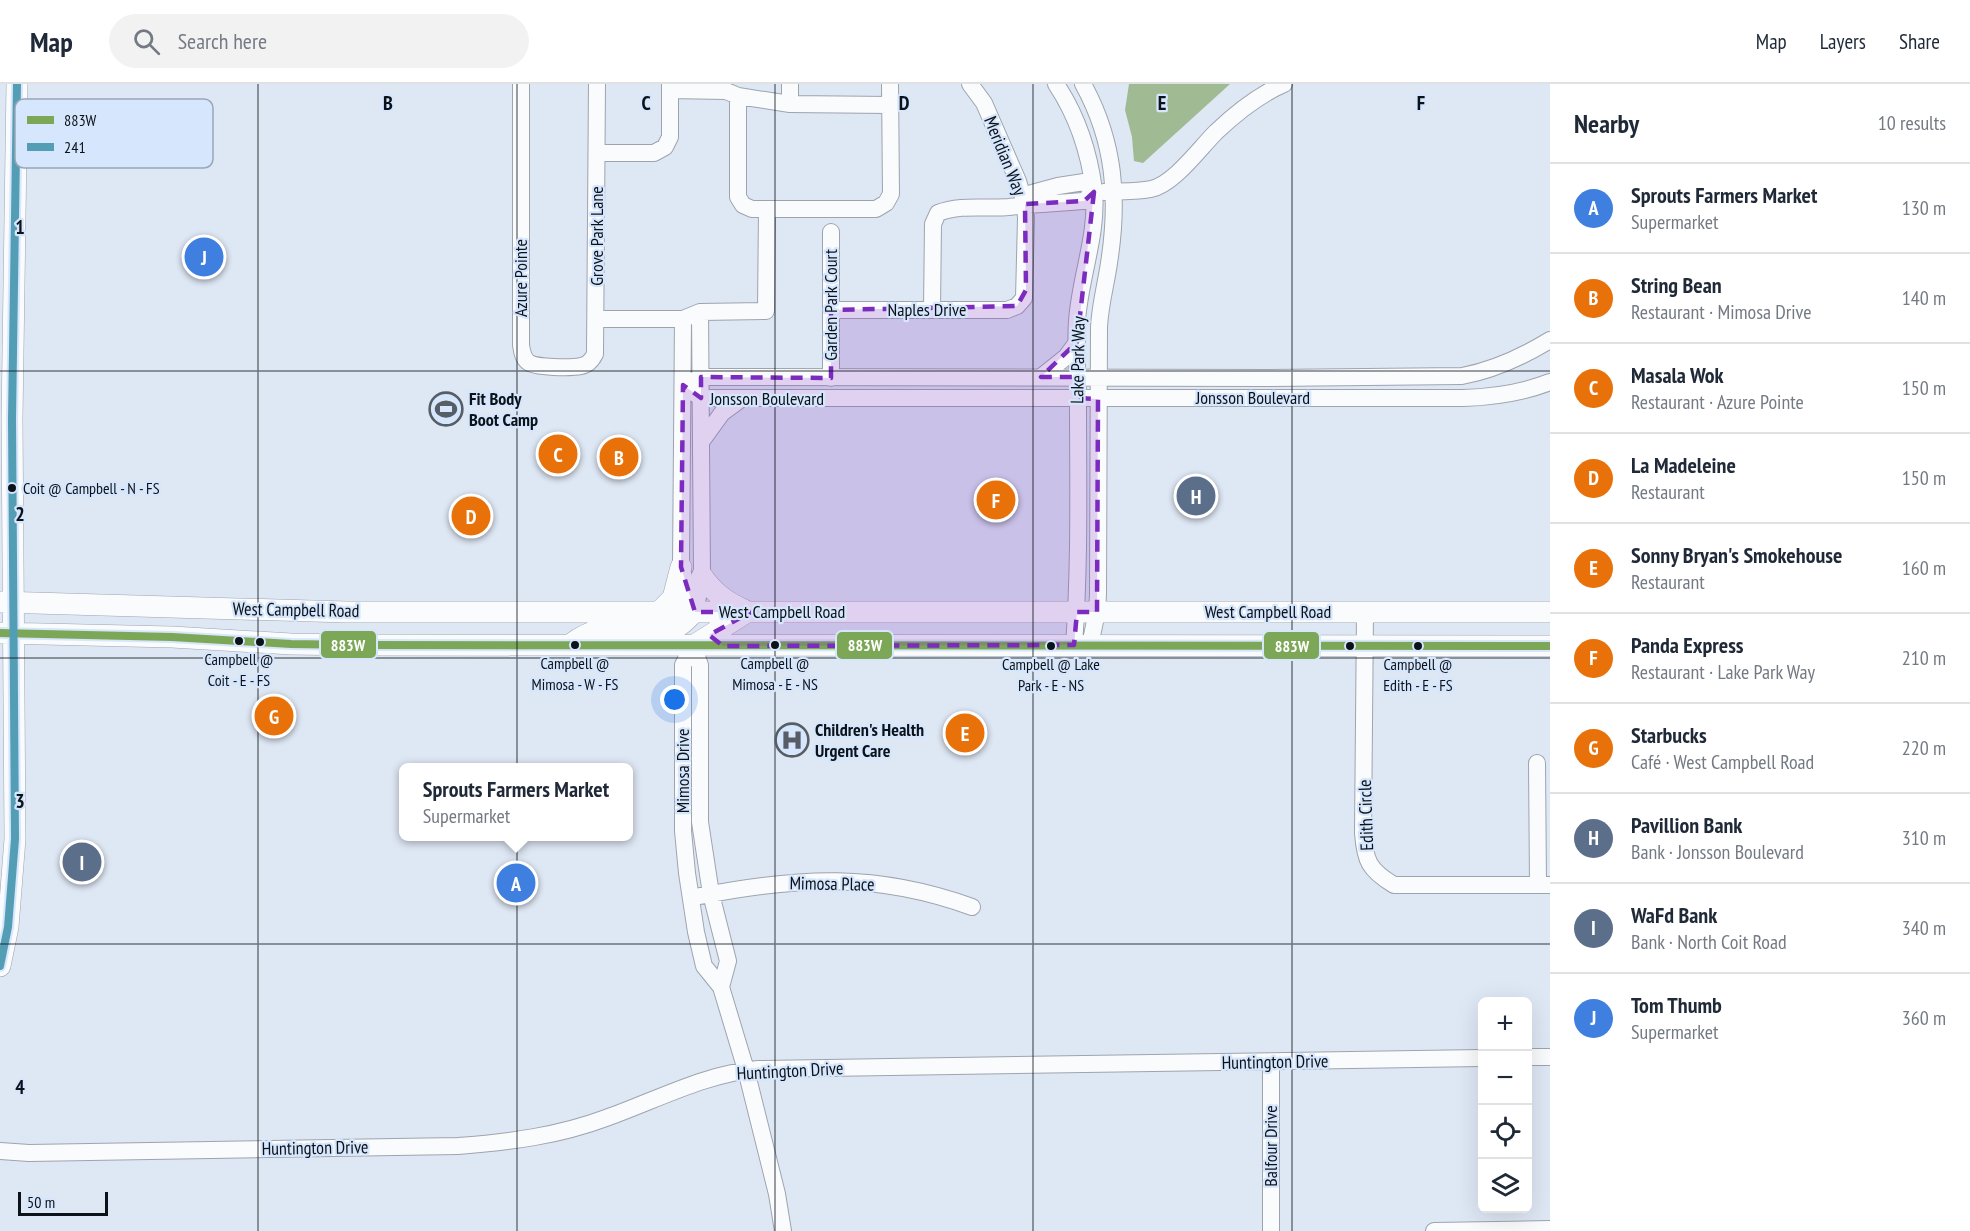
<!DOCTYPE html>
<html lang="en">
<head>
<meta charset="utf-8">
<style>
  :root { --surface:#fff; --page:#f2f2f3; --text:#1f2937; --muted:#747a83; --line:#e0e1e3; --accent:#ea580c }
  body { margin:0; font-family:"PT Sans Narrow",sans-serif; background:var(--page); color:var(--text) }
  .controls { position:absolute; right:18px; bottom:18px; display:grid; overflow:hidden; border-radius:9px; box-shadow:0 6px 24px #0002 }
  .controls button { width:54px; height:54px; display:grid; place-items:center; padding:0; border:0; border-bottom:2px solid var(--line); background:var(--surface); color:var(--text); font:30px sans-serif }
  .scale { position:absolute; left:18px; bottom:15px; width:90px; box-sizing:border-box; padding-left:6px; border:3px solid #0c1219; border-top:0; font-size:16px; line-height:21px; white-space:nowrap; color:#0c1219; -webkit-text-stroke:4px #d6e6fc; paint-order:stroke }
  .you { position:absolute; left:675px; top:616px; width:21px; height:21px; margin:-15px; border:4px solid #fff; border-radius:50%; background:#1a73e8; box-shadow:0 0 0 9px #1a73e833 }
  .badge { display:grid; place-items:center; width:39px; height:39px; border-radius:50%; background:var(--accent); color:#fff; font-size:20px; font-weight:700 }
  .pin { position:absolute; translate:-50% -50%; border:3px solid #fff; box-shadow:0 2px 6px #0006 }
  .popup { position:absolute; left:399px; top:679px; width:234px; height:78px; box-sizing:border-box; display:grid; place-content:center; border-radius:9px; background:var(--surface); filter:drop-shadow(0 2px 4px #0005); font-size:20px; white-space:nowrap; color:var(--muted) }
  .popup b { font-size:22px; color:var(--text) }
  .popup::after { content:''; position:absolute; left:50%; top:100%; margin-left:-12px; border:12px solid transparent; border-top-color:var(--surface) }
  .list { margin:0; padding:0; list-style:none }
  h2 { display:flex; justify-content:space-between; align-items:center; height:78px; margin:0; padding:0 24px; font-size:26px }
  h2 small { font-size:20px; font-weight:400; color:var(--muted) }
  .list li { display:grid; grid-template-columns:39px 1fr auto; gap:18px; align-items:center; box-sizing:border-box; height:90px; padding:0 24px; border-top:2px solid var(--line) }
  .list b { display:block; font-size:22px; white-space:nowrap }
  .list p { margin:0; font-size:20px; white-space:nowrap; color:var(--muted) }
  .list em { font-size:20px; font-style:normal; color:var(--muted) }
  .icon { flex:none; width:33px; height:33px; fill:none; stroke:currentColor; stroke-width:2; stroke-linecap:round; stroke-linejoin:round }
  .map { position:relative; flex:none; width:1550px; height:1147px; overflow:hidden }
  header { display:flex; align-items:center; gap:36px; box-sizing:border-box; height:84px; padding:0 30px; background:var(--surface); border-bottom:2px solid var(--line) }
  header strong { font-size:28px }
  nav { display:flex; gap:33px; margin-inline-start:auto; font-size:21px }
  .search { width:420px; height:54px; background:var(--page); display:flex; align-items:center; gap:15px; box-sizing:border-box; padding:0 21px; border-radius:33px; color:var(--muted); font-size:22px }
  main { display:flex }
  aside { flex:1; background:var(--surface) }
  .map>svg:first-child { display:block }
  .water { fill:#a0ba93 }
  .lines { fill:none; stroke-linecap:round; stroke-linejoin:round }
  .minor-casing { stroke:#9ea4ae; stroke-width:18 }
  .major-casing { stroke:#9ea4ae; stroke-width:22 }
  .minor { stroke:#fafbfd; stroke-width:16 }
  .major { stroke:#fafbfd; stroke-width:21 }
  .bus-1-casing { stroke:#d6e6fc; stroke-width:12 }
  .bus-2-casing { stroke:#d6e6fc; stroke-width:12 }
  .bus-1 { stroke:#7ca757; stroke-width:8 }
  .bus-2 { stroke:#539eb4; stroke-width:8 }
  .marked { fill:#7b2cbf; fill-opacity:0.2; stroke:#7b2cbf; stroke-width:4.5; stroke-dasharray:12 8; stroke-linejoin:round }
  .grid { fill:none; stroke:#0c1219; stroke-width:1.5; stroke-opacity:0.55 }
  .bus-dot { fill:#0c1219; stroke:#d6e6fc; stroke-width:2 }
  .labels { text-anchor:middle; stroke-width:4.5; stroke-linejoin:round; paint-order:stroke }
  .bus-label { font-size:16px; fill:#0c1219; stroke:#d6e6fc }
  .street-label { font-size:18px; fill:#0c1219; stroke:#d6e6fc }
  .poi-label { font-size:18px; font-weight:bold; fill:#0c1219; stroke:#d6e6fc; text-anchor:start }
  .key { fill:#d6e6fc; stroke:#99a6b8; stroke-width:1.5 }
  .key-label { font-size:16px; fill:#0c1219 }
  .grid-label { font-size:20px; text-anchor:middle; font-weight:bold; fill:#0c1219; stroke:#d6e6fc; stroke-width:4.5; stroke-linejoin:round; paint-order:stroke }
  .line-badge { stroke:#d6e6fc; stroke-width:2 }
  .badge-label { font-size:16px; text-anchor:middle; font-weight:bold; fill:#fff }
</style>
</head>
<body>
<header>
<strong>Map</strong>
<div class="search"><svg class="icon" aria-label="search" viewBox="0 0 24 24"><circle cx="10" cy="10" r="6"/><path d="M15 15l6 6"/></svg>Search here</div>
<nav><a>Map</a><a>Layers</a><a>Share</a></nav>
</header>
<main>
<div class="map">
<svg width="1550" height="1147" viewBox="0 0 1550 1147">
  <rect width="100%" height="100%" fill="#dee7f4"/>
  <path class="water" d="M1129,0H1230L1143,79L1134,77L1132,53L1125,26Z"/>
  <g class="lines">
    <g class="minor-casing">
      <path id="minor" d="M521,0V261C522,268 523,274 528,278C535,284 572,284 581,282C588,281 592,276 595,270L597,0
        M790,0V20
        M1056,0C1078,33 1089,67 1094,106C1098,151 1080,193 1077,237C1075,263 1078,289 1078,315C1078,397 1080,479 1074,561
        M1083,0C1115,58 1119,115 1109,179C1106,200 1100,221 1099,243L1098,510L1097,528L1090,561
        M670,6L726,7L738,12L790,20L890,21
        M738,12V113L743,121L752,125H876L886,119L891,110L890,0
        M597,69H654L665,63L670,53V0
        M1104,108C1119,107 1136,108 1151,105C1174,100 1199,65 1216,48C1236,29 1258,11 1284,0
        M1025,120L1032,109L1058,102L1084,98L1094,108
        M831,226H1007L1017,222L1024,214L1026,134L1025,120L1018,97L984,19L970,0
        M932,226L933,140L938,129C961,120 985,125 1009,123C1034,120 1059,119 1084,117L1094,108
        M596,235H683L700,228L766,227L767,125
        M683,235L681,483L694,527
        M1041,293L1066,273L1077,258
        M831,294V148
        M683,301L701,293L1269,294L1462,292C1494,286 1522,273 1550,256
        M683,301L701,314H1463C1493,313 1522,309 1550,298
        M701,358L722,329L741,315
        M695,528L702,492L700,228
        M1365,528L1363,749C1365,777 1369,786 1394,801H1550
        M693,562L683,581V747L687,789L696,848L704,882L721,903L746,986L777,1110L783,1147
        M693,562L700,581V738L711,810L728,877L721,903
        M1537,679L1538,801
        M700,812C798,793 876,788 972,823
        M1528,973H1550
        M0,1067L29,1069L458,1062C509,1058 558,1052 606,1034C657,1016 704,990 758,985L1482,974
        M1271,1147V978
        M1434,1147L1550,1145"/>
    </g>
    <g class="major-casing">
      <path id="major" d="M702,492C714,509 725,517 744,526
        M0,518L346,528H1550
        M659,528L673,514L681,483
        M0,549L172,553L291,560L358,561L1550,562
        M570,561C597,539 623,543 656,543C663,543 673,544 680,541C685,538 690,532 694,528
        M693,562L747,528
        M0,882L8,843L15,755L12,335L17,0"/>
    </g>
    <use href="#minor" class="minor"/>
    <use href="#major" class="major"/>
    <g class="bus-1-casing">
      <path id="bus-1" d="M0,549L172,553L291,560L358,561L1550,562"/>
    </g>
    <g class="bus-2-casing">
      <path id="bus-2" d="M0,882L8,843L15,755L12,335L17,0"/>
    </g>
    <use href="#bus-1" class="bus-1"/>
    <use href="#bus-2" class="bus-2"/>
  </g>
  <path class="marked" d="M1094,108L1077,258L1041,293H1078V314L1098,315L1097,528H1077L1074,561L723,562L709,551L751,528H695L681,483L683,301L701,314V293L831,294V226L1017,222L1026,206L1025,120L1084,117Z"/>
  <path class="grid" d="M258,0V1147M517,0V1147M775,0V1147M1033,0V1147M1292,0V1147M0,287H1550M0,574H1550M0,860H1550"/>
  <defs>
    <g id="stadium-ring" transform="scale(1.725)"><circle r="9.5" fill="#d6e6fc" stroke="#565d66" stroke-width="1.5"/><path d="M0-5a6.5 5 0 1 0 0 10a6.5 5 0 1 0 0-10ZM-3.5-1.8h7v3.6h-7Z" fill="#565d66"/></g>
    <g id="hospital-ring" transform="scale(1.725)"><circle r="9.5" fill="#d6e6fc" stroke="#565d66" stroke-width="1.5"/><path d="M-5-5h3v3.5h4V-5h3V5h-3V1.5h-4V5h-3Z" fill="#565d66"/></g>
  </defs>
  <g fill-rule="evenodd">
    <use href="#stadium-ring" x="446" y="325"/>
    <use href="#hospital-ring" x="792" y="656"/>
  </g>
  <g class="bus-dot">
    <circle cx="12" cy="404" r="5"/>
    <circle cx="239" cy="557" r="5"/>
    <circle cx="260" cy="558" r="5"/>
    <circle cx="575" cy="561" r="5"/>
    <circle cx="775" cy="561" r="5"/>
    <circle cx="1051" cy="562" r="5"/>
    <circle cx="1350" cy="562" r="5"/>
    <circle cx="1418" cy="562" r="5"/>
  </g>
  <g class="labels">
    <g class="bus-label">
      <text x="23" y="410" text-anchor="start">Coit @ Campbell - N - FS</text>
      <text x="239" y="581">Campbell @<tspan x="239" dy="21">Coit - E - FS</tspan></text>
      <text x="575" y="585">Campbell @<tspan x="575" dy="21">Mimosa - W - FS</tspan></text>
      <text x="775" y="585">Campbell @<tspan x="775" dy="21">Mimosa - E - NS</tspan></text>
      <text x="1051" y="586">Campbell @ Lake<tspan x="1051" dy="21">Park - E - NS</tspan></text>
      <text x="1418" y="586">Campbell @<tspan x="1418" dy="21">Edith - E - FS</tspan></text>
    </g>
    <g class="street-label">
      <text transform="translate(1005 72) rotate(68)" y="6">Meridian Way</text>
      <text transform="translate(597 152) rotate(-90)" y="6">Grove Park Lane</text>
      <text transform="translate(521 194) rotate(-90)" y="6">Azure Pointe</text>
      <text transform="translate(831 221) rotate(-90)" y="6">Garden Park Court</text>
      <text x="927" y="232">Naples Drive</text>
      <text transform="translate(1078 276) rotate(-89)" y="6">Lake Park Way</text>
      <text x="1253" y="320">Jonsson Boulevard</text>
      <text x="767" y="321">Jonsson Boulevard</text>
      <text transform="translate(296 526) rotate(1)" y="6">West Campbell Road</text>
      <text x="782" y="534">West Campbell Road</text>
      <text x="1268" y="534">West Campbell Road</text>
      <text transform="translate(683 687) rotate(-90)" y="6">Mimosa Drive</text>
      <text transform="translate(1366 731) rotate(-92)" y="6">Edith Circle</text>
      <text transform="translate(832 800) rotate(1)" y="6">Mimosa Place</text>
      <text transform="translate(1275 978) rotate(-1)" y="6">Huntington Drive</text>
      <text transform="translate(790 987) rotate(-3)" y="6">Huntington Drive</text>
      <text transform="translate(1271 1062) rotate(-90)" y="6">Balfour Drive</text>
      <text transform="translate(315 1064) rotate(-1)" y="6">Huntington Drive</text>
    </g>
    <g class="poi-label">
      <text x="469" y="321">Fit Body<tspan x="469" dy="21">Boot Camp</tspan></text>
      <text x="815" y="652">Children's Health<tspan x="815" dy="21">Urgent Care</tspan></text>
    </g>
  </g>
  <rect x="15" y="15" width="198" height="69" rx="9" class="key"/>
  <rect x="27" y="32" width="27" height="8" fill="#7ca757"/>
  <rect x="27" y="59" width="27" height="8" fill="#539eb4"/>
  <g class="key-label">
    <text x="64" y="42">883W</text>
    <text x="64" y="69">241</text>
  </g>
  <g class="grid-label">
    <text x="388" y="26">B</text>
    <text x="646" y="26">C</text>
    <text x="904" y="26">D</text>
    <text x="1162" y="26">E</text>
    <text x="1421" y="26">F</text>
    <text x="20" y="150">1</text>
    <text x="20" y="437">2</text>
    <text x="20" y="724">3</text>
    <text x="20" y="1010">4</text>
  </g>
  <g class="line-badge">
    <rect x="320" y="546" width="57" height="29" rx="6" fill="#7ca757"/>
    <rect x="836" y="547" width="57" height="29" rx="6" fill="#7ca757"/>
    <rect x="1263" y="547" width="57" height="29" rx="6" fill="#7ca757"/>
  </g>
  <g class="badge-label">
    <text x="348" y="567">883W</text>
    <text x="865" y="567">883W</text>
    <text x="1292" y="568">883W</text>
  </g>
</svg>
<div class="controls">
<button>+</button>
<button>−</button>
<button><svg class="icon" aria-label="locate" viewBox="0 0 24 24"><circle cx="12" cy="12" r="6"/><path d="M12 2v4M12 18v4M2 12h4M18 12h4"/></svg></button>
<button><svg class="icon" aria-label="layers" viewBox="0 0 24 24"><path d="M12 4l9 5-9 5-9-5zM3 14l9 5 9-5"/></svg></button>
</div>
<div class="scale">50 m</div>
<div class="you"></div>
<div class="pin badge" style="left:516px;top:799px;background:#3f7fe0">A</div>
<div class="popup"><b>Sprouts Farmers Market</b>Supermarket</div>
<div class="pin badge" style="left:619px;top:373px;background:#e8710a">B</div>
<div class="pin badge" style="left:558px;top:370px;background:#e8710a">C</div>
<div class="pin badge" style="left:471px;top:432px;background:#e8710a">D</div>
<div class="pin badge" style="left:965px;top:649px;background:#e8710a">E</div>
<div class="pin badge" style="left:996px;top:416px;background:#e8710a">F</div>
<div class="pin badge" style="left:274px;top:632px;background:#e8710a">G</div>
<div class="pin badge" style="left:1196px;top:412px;background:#5c6f8a">H</div>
<div class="pin badge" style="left:82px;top:778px;background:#5c6f8a">I</div>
<div class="pin badge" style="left:204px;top:173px;background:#3f7fe0">J</div>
</div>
<aside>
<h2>Nearby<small>10 results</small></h2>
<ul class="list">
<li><span class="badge" style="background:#3f7fe0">A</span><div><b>Sprouts Farmers Market</b><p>Supermarket</p></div><em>130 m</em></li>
<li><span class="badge" style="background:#e8710a">B</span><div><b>String Bean</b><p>Restaurant · Mimosa Drive</p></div><em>140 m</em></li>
<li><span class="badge" style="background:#e8710a">C</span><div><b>Masala Wok</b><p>Restaurant · Azure Pointe</p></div><em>150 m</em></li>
<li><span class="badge" style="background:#e8710a">D</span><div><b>La Madeleine</b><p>Restaurant</p></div><em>150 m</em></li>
<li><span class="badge" style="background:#e8710a">E</span><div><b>Sonny Bryan's Smokehouse</b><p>Restaurant</p></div><em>160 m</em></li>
<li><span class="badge" style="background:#e8710a">F</span><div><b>Panda Express</b><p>Restaurant · Lake Park Way</p></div><em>210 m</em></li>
<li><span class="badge" style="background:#e8710a">G</span><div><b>Starbucks</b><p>Café · West Campbell Road</p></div><em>220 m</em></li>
<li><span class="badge" style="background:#5c6f8a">H</span><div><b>Pavillion Bank</b><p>Bank · Jonsson Boulevard</p></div><em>310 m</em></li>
<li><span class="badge" style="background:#5c6f8a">I</span><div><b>WaFd Bank</b><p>Bank · North Coit Road</p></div><em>340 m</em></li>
<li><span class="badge" style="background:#3f7fe0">J</span><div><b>Tom Thumb</b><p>Supermarket</p></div><em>360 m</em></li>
</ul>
</aside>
</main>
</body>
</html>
